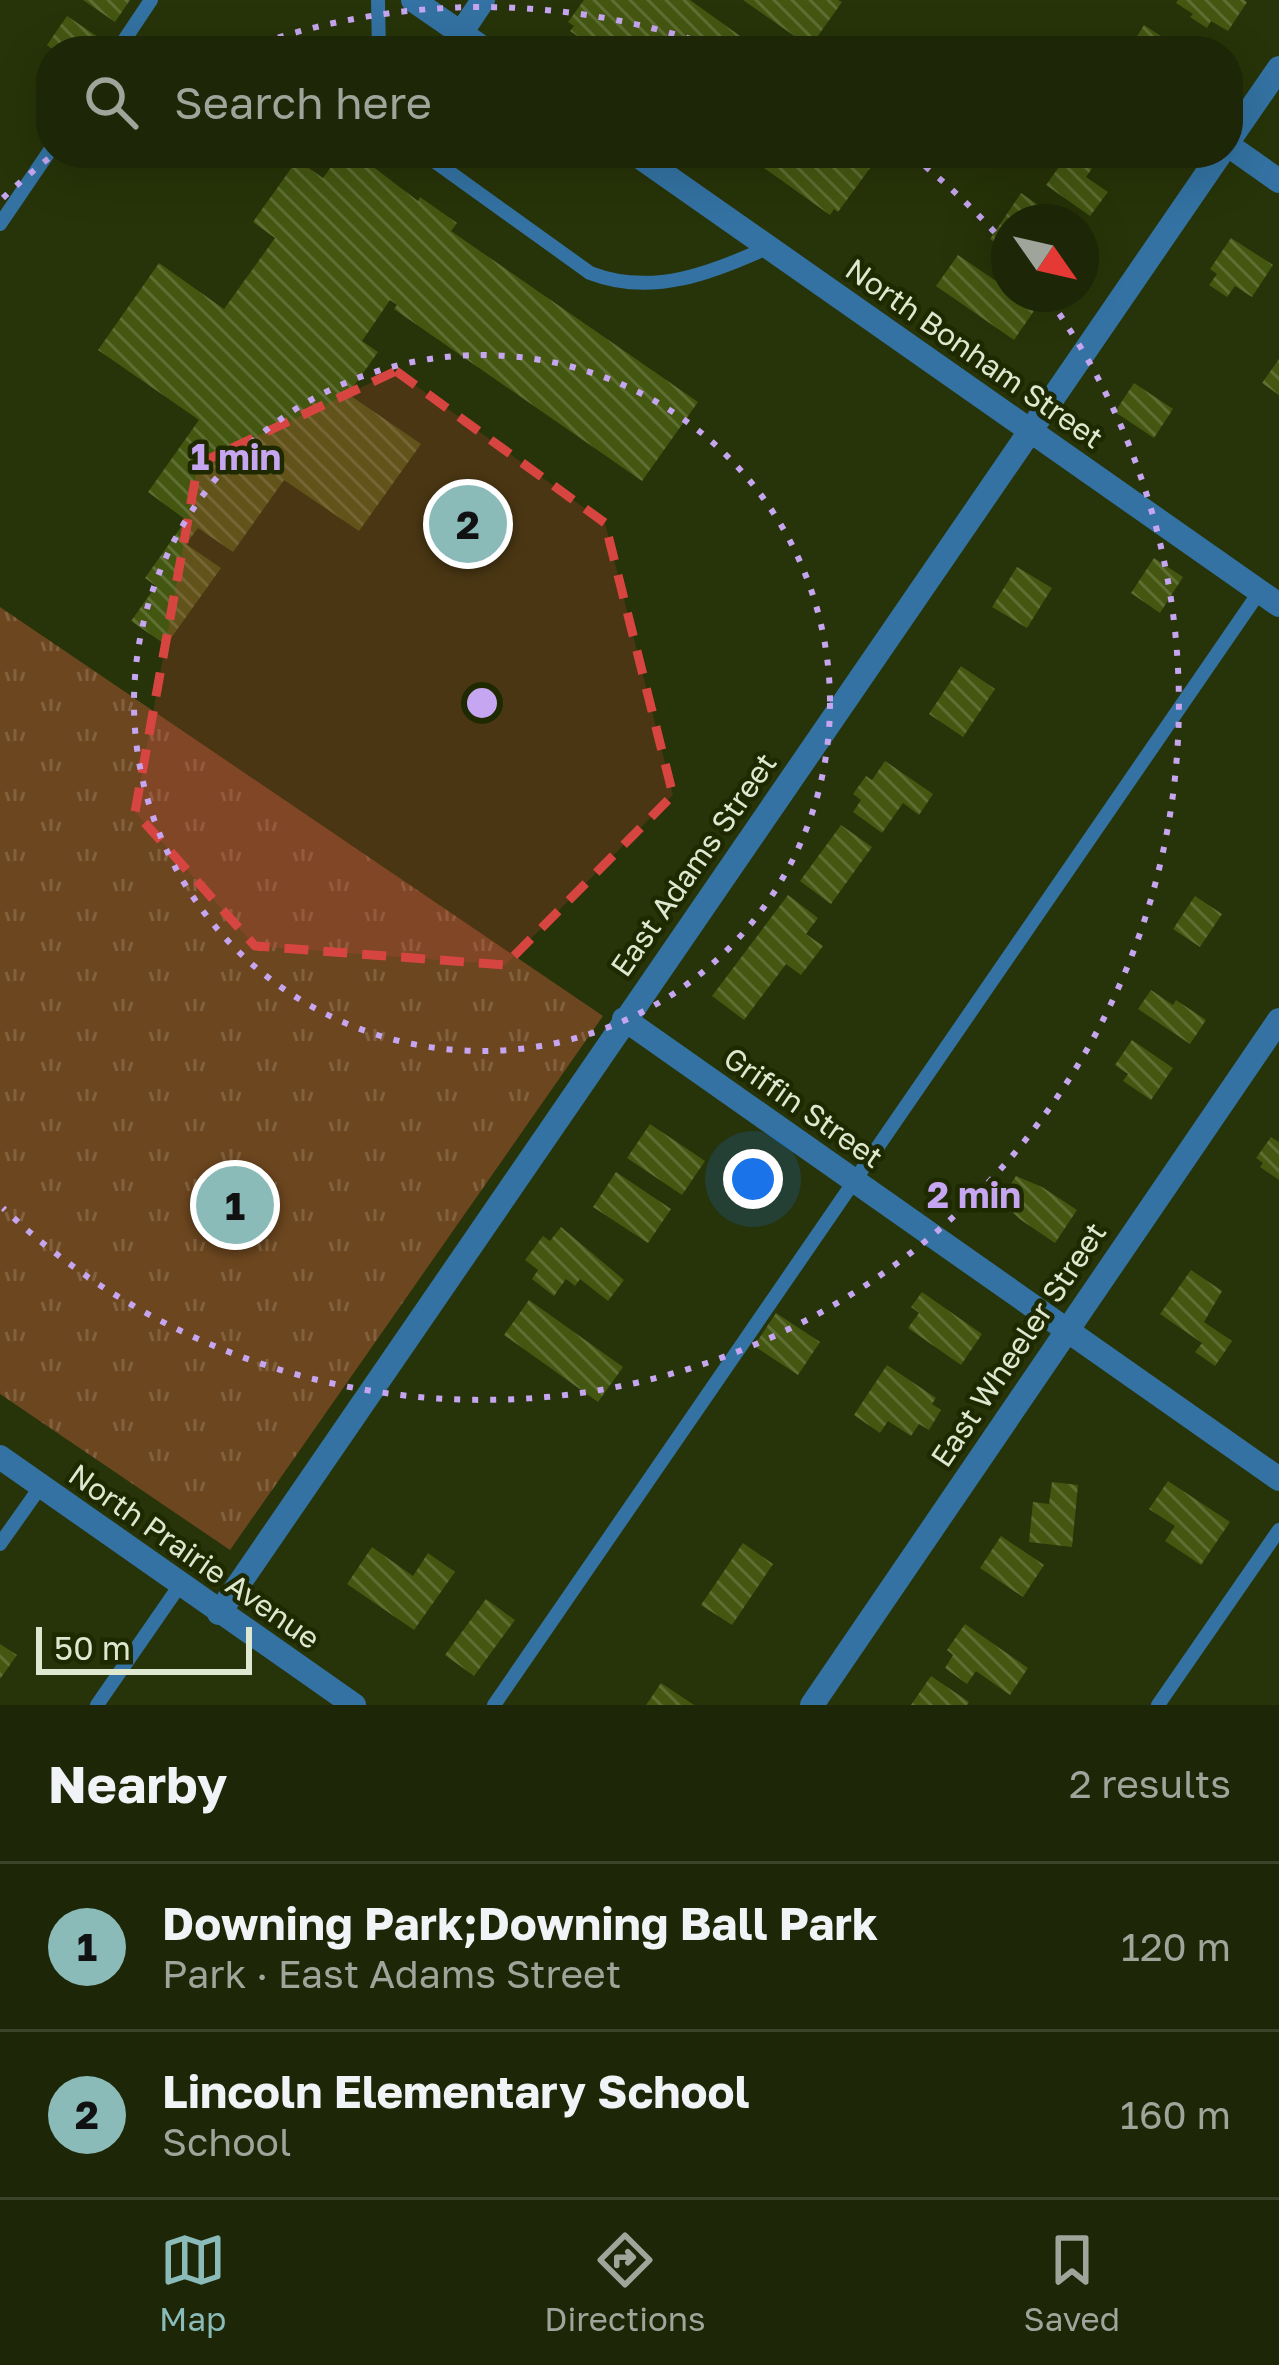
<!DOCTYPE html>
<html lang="en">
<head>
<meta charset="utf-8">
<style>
  :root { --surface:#1d2606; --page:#2a3214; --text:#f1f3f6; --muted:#a0a59b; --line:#3b4328; --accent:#8bbbb9 }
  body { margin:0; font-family:"Golos Text",sans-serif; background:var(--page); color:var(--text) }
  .compass { position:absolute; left:991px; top:204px; width:108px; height:108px; border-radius:50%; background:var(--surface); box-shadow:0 12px 48px #0002; rotate:124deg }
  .scale { position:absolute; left:36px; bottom:30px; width:216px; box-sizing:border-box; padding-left:12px; border:6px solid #dee7cf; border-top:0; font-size:33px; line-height:42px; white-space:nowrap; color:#dee7cf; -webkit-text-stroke:9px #1e2900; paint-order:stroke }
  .you { position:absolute; left:753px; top:1179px; width:42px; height:42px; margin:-30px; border:9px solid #fff; border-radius:50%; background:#1a73e8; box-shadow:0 0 0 18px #1a73e833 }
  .badge { display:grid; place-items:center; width:78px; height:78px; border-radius:50%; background:var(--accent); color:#111; font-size:39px; font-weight:700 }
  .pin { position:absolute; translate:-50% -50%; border:6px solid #fff; box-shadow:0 3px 12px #0006 }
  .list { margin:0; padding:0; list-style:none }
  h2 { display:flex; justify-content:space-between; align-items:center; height:156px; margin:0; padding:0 48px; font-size:51px }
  h2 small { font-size:39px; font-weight:400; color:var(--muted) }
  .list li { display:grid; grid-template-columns:78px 1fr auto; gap:36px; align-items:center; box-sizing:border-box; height:168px; padding:0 48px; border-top:3px solid var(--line) }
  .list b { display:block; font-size:45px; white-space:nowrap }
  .list p { margin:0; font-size:39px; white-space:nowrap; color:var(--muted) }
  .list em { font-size:39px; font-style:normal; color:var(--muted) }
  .icon { flex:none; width:66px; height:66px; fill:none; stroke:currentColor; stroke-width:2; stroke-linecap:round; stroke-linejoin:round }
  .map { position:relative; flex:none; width:1279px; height:1705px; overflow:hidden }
  .search { position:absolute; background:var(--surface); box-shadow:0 12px 48px #0002; left:36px; right:36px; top:36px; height:132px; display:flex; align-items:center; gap:30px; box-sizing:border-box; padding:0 42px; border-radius:48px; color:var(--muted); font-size:45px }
  .sheet { height:492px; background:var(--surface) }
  nav { display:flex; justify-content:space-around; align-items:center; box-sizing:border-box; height:168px; border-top:3px solid var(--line); background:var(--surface); font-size:33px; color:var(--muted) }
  nav a { display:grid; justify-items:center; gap:6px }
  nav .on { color:var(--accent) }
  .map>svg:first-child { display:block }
  .park { fill:url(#park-tufts) }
  .building { fill:url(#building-back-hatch) }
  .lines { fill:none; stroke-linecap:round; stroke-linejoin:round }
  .lane { stroke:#3372a2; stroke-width:14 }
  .street { stroke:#3372a2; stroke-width:24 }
  .marked { fill:#d74541; fill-opacity:0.2; stroke:#d74541; stroke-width:9; stroke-dasharray:24 15; stroke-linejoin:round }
  .ring { fill:none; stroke:#c6a6f0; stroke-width:6; stroke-dasharray:6 12 }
  .labels { text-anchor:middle; stroke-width:9; stroke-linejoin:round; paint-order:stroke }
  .street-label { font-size:30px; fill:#dee7cf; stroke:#1e2900 }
  .centre { fill:#c6a6f0; stroke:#1e2900; stroke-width:6 }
  .ring-label { font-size:36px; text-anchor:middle; font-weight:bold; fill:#c6a6f0; stroke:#1e2900; stroke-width:9; stroke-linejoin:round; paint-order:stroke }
</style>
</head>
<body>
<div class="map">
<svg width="1279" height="1705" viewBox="0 0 1279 1705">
  <defs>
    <pattern id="park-tufts" width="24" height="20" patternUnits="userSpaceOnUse" patternTransform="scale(3)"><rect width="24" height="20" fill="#6c461f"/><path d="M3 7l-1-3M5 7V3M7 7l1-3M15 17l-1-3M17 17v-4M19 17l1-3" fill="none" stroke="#81613e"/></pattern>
    <pattern id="building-back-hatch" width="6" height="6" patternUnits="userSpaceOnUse" patternTransform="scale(3)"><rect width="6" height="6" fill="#445711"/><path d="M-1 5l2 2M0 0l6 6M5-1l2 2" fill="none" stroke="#5f6f33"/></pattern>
  </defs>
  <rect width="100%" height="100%" fill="#273308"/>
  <path class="park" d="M0,607L603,1016L230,1550L0,1394Z"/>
  <path class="building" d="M83,0H130L115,22Z
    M584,0H690L761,51H599L570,31L574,26L568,22Z
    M743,0H838L842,2L810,47Z
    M1178,0H1244L1247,2L1228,31L1211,21L1207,28L1190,17L1193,14L1176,3Z
    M67,16L101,39L93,51H55L47,45Z
    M1144,25L1184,51H1128Z
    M341,153H355L418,201L420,197L457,223L451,231L698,402L642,481L394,309L397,305L390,300L362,341L378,352L348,394L421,444L359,531L284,480L233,552L198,528L186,544L221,568L166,645L131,621L156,586L145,578L186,520L148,492L199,420L98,350L159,263L224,309L275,238L253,222L297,160L323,178Z
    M743,153H881L838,212L834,209L830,215Z
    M1069,153H1080L1095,164L1086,177L1108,192L1090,216L1046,185Z
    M1021,193L1047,211L1040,222H1009V252L990,239Z
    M1231,238L1273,265L1252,297L1235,286L1227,297L1209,285L1217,274L1210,269Z
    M958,255L1009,290V294L1036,308L1014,340L936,286Z
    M1279,359V395L1262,383Z
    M1134,383L1173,409L1154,438L1115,412Z
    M1154,558L1183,577L1160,613L1131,593Z
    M1017,567L1052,588L1027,628L992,607Z
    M961,666L995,689L963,737L929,714Z
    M885,761L933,794L919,815L903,803L882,833L853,812L861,800L853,794L866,776L872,780Z
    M841,825L872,847L831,904L800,881Z
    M788,895L818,918L806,934L823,946L801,975L786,964L744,1020L712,996Z
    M1195,896L1222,914L1200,947L1173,929Z
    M1151,990L1173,1005L1176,1000L1206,1020L1190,1044L1138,1009Z
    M1132,1040L1173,1068L1151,1100L1123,1081L1128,1074L1115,1065Z
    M650,1124L705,1161L682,1195L627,1158Z
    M1271,1137L1279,1142V1180L1260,1167L1263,1163L1256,1158Z
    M616,1172L671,1209L648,1243L593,1207Z
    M1016,1176L1042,1187L1077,1210L1055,1243L1021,1220L1009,1209L1011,1205L1002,1198Z
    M561,1227L624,1280L608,1301L580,1279L575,1286L566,1279L554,1296L532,1279L538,1270L525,1260L543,1236L550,1241Z
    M1191,1270L1222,1291L1204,1322L1232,1341L1215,1366L1195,1352L1202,1343L1160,1314Z
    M922,1292L982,1334L961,1365L908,1328L919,1313L911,1307Z
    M529,1300L623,1367L598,1402L504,1335Z
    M776,1313L820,1342L798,1375L754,1346Z
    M887,1365L936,1398L932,1404L941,1410L929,1430L919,1424L911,1436L888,1421L880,1433L854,1415Z
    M1168,1481L1230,1522L1201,1565L1165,1541L1175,1526L1149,1509Z
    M1052,1482L1078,1485L1072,1547L1029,1542L1033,1502L1049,1504Z
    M1001,1536L1044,1565L1023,1597L980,1568Z
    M743,1543L773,1564L732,1625L701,1605Z
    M372,1547L413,1576L428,1553L455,1572L414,1630L347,1584Z
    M486,1599L515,1620L474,1676L445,1655Z
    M965,1624L1028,1668L1010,1695L976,1671L967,1684L945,1668L953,1655L947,1650Z
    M0,1644L17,1655L0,1679Z
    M931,1676L969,1702L967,1705H911Z
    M661,1683L694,1705H646Z"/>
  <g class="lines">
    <path class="lane" d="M378,0L379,51
      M117,51L151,0
      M423,153L590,273C652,297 712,273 769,247
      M0,224L51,149
      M0,1544L41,1486
      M97,1705L180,1585
      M494,1705L1260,591
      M1158,1705L1279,1530"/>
    <path class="street" d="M413,0L487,51
      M461,33L483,0
      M1228,142L1279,68
      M1228,145L1279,181
      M634,153L1279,605
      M624,1019L1279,1479
      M0,1457L354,1705
      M219,1613L1221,153
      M812,1705L1279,1020"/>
  </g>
  <path class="marked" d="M396,371L605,523L673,795L505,965L255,946L135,812L198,464Z"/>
  <g class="ring">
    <circle cx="482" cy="703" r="348"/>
    <path d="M3 198A696 696 0 0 1 53 155M244 49A696 696 0 0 1 720 49M911 155A696 696 0 0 1 1007 246M1049 299A696 696 0 0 1 3 1208"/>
  </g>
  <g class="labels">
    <g class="street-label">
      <text transform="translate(974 354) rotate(35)" y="10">North Bonham Street</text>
      <text transform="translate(694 865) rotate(-55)" y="10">East Adams Street</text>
      <text transform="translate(803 1108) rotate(35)" y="10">Griffin Street</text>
      <text transform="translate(1019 1345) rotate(-56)" y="10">East Wheeler Street</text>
      <text transform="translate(194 1557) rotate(35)" y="10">North Prairie Avenue</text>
    </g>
  </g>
  <circle cx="482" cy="703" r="18" class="centre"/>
  <g class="ring-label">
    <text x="236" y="470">1 min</text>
    <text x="974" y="1208">2 min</text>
  </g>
</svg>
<svg class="compass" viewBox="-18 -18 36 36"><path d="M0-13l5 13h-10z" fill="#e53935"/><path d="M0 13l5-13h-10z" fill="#a0a59b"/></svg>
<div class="scale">50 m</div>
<div class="you"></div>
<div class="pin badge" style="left:235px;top:1205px">1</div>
<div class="pin badge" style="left:468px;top:524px">2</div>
<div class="search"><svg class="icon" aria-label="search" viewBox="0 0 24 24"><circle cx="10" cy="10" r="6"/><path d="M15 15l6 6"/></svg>Search here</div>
</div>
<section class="sheet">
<h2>Nearby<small>2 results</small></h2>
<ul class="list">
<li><span class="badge">1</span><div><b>Downing Park;Downing Ball Park</b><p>Park · East Adams Street</p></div><em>120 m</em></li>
<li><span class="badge">2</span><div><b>Lincoln Elementary School</b><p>School</p></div><em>160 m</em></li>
</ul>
</section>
<nav>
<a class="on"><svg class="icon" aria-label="map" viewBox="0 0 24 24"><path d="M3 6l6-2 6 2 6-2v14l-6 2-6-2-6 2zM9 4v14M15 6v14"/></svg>Map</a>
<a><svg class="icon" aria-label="directions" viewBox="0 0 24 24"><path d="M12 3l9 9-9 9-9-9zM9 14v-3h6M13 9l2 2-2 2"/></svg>Directions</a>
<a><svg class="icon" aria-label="saved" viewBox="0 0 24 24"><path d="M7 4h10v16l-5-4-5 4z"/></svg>Saved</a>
</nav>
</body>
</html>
